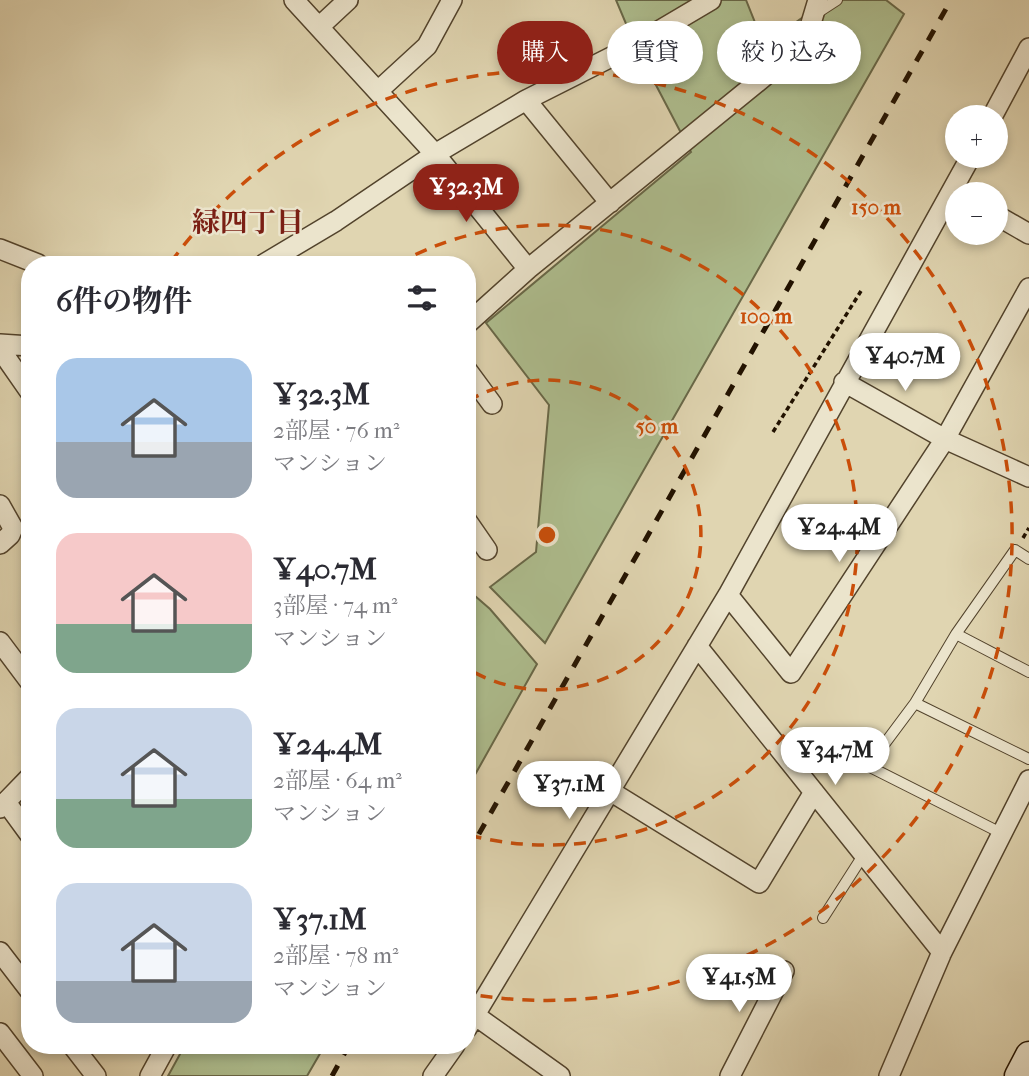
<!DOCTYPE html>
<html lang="ja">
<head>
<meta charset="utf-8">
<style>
  :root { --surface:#fff; --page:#f2f2f3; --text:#2b2b33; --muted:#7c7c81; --accent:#8f2418 }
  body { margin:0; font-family:"IM FELL French Canon","Noto Serif JP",serif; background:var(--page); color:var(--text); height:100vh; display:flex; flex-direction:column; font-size:26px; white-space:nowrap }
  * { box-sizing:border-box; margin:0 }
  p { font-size:23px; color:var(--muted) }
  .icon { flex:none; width:38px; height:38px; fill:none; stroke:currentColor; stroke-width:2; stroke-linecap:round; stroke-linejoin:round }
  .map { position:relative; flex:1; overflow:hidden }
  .sheet { position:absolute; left:21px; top:256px; width:455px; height:798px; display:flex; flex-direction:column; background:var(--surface); border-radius:28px; box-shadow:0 4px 10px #0003 }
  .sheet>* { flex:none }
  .banner { position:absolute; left:497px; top:21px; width:427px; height:63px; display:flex; gap:14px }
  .fabs { position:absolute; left:945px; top:105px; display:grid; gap:14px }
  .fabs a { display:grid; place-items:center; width:63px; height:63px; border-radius:50%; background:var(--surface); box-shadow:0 4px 10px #0003; font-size:35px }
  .price { position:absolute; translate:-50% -60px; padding:0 16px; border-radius:24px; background:#fff; color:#222; font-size:23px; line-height:46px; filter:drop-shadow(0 2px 4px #0008) }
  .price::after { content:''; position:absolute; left:50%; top:42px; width:21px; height:16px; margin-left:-10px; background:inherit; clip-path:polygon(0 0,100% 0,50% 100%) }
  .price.active { background:var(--accent); color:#fff }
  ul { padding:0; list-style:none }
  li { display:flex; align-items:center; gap:21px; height:175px; padding:0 35px }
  li span { display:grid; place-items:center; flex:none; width:196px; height:140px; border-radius:21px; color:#555 }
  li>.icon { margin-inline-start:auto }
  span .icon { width:84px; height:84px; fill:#fffc; stroke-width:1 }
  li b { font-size:30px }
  h2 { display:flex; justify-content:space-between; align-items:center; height:84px; padding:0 35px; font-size:30px }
  .chip { padding:0 24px; border-radius:32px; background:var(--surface); box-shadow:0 4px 10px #0003; font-size:24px; line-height:63px }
  .chip.active { background:var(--accent); color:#fff }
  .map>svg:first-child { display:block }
  .green { fill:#aebe8f; stroke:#686848; stroke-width:2 }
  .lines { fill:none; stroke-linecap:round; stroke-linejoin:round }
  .lane-casing { stroke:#52432c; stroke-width:12 }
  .street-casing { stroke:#52432c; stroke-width:22 }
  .secondary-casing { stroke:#221200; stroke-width:29 }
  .path { stroke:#221200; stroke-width:3.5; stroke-dasharray:5 3.5; stroke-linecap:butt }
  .lane { stroke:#ebe4cc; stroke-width:10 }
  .street { stroke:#ebe4cc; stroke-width:19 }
  .secondary { stroke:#ebe4cc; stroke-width:26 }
  .rail { stroke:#221200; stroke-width:5; stroke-dasharray:12 12; stroke-linecap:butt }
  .ring { fill:none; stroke:#ca4e0a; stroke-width:3.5; stroke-dasharray:12 9 }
  .labels { text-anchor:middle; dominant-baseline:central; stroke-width:5; stroke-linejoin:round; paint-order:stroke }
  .neighbourhood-label { font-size:28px; font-weight:bold; fill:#7a1f14; stroke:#ebe4cc }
  .centre { fill:#ca4e0a; stroke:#ebe4cc; stroke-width:3.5 }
  .ring-label { font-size:21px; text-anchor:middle; font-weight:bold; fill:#ca4e0a; stroke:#ebe4cc; stroke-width:5; stroke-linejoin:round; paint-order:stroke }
</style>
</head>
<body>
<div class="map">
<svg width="1029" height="1076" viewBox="0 0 1029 1076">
  <rect width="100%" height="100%" fill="#e0d5b1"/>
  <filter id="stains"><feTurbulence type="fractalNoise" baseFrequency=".00286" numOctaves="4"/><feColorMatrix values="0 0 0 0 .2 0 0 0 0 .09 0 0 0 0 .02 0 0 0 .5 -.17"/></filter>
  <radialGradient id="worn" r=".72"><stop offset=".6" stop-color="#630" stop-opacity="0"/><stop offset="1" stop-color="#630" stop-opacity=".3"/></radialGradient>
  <path class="green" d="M 616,0 L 746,0 L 764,45 L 827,0 L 886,0 L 904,14 L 545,643 L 490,587 L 536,552 L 549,405 L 486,323 L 691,152 L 635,45 Z
    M 467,589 L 490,609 L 537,664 L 467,789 Z
    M 185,1045 L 325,1045 L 307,1076 L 168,1076 Z"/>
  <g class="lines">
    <g class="lane-casing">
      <path id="lane" d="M 817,13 L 837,0
        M 956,634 L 1029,672
        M 915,703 L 1029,759
        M 1001,833 L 868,766 L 915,703 L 956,634 L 1015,550 L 1029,559
        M 823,918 L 864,854"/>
    </g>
    <g class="street-casing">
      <path id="street" d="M 294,0 L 435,154 L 528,269
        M 319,27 L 348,0
        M 378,91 L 427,46 L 452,0
        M 526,100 L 610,203
        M 992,117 L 1029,48
        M 996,215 L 1029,234
        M 0,249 L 38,264
        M 264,264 L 336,221 L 435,154 L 526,100 L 635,45 L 711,0
        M 467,324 L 528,269 L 765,76 L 809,30 L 818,0
        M 0,344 L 30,346
        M 0,349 L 30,392
        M 467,370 L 492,404
        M 844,382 L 945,439 L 1029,477
        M 0,505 L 13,528 L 10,535 L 0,544
        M 467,521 L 487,550
        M 728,595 L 791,673 L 945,439 L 1029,288
        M 0,642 L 30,682
        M 697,646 L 942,952
        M 610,791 L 759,883 L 814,792
        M 6,802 L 30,835
        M 0,808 L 30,777
        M 0,952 L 30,991
        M 476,1016 L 560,1076
        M 467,1028 L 728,595 L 971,156
        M 0,1033 L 33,1076
        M 72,1045 L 96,1076
        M 150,1076 L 167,1045
        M 433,1076 L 455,1045
        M 730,1076 L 784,971
        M 889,1076 L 942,952 L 1029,780"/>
    </g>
    <g class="secondary-casing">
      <path id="secondary" d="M 1018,1076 L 1029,1055"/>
    </g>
    <path class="path" d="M 773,432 L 861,291
      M 1023,538 L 1029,528"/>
    <use href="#lane" class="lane"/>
    <use href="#street" class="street"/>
    <use href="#secondary" class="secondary"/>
    <path class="rail" d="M 467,855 L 951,0
      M 332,1076 L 349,1045"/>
  </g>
  <g class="ring">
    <path d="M468 401A155 155 0 1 1 468 669"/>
    <path d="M397 264A310 310 0 1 1 469 835"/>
    <path d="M171 262A465 465 0 1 1 470 994"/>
  </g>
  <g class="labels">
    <g class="neighbourhood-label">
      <text x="248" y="222">緑四丁目</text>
    </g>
  </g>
  <circle cx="547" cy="535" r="10" class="centre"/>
  <g class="ring-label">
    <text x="876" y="214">150 m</text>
    <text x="766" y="323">100 m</text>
    <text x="657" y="433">50 m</text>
  </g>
  <rect width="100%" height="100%" filter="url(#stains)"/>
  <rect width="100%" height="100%" fill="url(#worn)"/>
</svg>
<div class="fabs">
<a>+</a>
<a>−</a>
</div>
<b class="price active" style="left:466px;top:224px">¥32.3M</b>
<b class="price" style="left:905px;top:393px">¥40.7M</b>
<b class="price" style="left:839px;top:564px">¥24.4M</b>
<b class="price" style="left:835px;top:787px">¥34.7M</b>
<b class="price" style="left:569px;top:821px">¥37.1M</b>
<b class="price" style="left:739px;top:1014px">¥41.5M</b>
<div class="banner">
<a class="chip active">購入</a>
<a class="chip">賃貸</a>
<a class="chip">絞り込み</a>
</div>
<section class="sheet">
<h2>6件の物件<svg class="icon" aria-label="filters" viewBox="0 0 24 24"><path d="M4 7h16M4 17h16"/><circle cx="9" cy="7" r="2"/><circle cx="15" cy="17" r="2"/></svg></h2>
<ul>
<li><span style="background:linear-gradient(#a9c7e8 60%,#9aa5b1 0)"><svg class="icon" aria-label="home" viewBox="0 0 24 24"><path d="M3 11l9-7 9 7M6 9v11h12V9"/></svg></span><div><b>¥32.3M</b><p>2部屋 · 76 m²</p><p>マンション</p></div></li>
<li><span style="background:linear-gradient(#f6c9c9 65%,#7fa58c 0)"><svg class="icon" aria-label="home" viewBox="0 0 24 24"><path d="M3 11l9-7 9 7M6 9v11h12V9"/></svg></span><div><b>¥40.7M</b><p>3部屋 · 74 m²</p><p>マンション</p></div></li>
<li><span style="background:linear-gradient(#c9d6e8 65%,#7fa58c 0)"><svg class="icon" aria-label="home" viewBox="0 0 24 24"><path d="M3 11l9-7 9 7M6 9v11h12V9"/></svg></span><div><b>¥24.4M</b><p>2部屋 · 64 m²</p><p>マンション</p></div></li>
<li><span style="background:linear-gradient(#c9d6e8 70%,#9aa5b1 0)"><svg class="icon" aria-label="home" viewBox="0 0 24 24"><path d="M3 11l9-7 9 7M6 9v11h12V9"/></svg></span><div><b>¥37.1M</b><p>2部屋 · 78 m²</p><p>マンション</p></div></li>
</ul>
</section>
</div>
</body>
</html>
